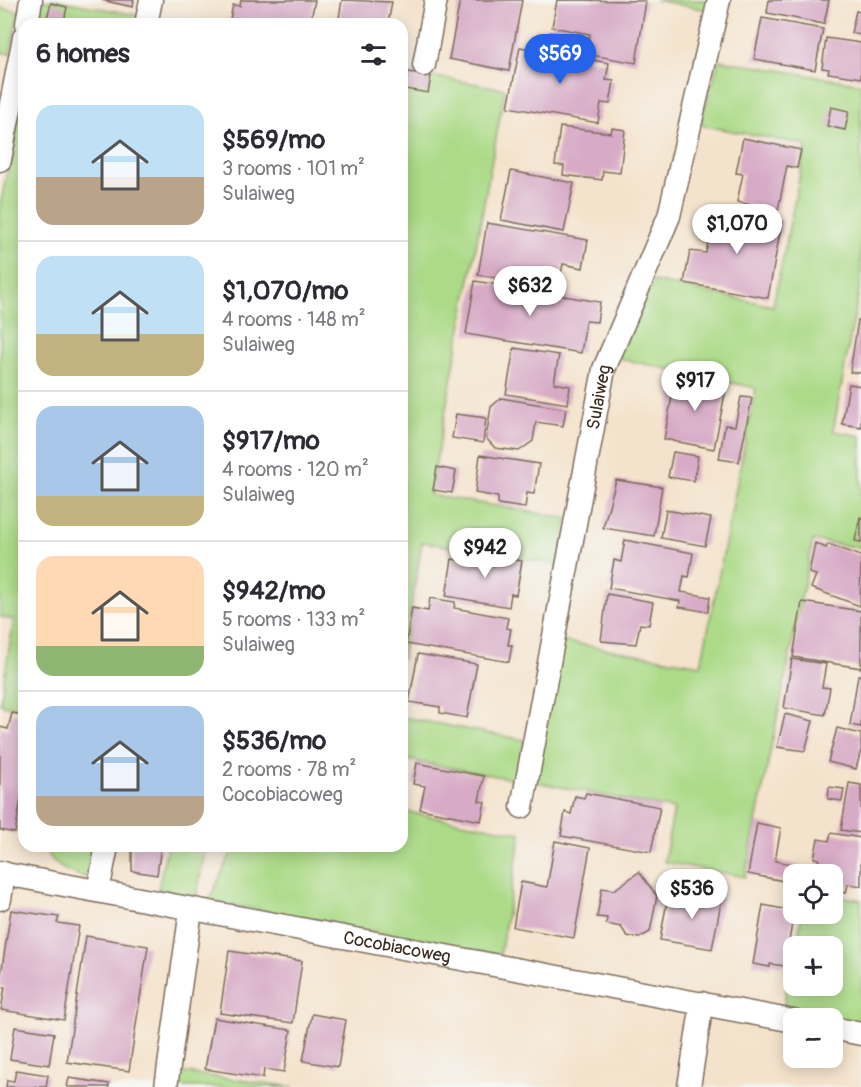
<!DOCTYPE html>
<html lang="en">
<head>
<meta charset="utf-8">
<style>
  :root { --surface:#fff; --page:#f7f7f7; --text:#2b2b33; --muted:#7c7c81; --line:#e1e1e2; --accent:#2563eb }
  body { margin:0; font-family:Pangolin,sans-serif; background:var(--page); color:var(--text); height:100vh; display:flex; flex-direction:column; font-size:22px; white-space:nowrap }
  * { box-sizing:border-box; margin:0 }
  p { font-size:20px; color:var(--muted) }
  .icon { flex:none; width:33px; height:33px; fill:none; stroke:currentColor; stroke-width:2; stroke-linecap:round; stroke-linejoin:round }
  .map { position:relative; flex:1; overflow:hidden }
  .side { position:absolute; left:18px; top:18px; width:390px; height:834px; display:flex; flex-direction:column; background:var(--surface); border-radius:18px; box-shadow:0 3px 15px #0003 }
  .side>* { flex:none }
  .tools { position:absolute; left:783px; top:864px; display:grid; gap:12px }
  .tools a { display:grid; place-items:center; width:60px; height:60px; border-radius:12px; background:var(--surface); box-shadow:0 3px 15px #0003; font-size:30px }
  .price { position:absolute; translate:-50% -51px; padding:0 14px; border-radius:21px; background:#fff; color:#222; font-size:20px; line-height:39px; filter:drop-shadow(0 2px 3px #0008) }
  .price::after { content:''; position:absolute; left:50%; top:36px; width:18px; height:14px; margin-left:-9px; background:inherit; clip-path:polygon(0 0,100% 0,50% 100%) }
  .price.selected { background:var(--accent); color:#fff }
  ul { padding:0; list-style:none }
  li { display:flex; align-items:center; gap:18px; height:150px; padding:0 18px }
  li+li { border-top:2px solid var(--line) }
  li span { display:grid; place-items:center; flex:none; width:168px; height:120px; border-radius:18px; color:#555 }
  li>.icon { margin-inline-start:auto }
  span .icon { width:72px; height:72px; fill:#fffc; stroke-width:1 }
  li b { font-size:26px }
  h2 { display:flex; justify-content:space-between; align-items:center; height:72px; padding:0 18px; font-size:26px }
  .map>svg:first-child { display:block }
  .green { fill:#acda87; stroke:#748252; stroke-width:1.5 }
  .building { fill:#d7aac6 }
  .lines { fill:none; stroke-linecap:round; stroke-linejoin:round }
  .minor-casing { stroke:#7c6b5b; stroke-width:25 }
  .minor { stroke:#fff; stroke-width:22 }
  .labels { text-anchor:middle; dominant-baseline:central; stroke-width:4.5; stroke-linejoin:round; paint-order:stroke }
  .street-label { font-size:18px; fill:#3b2a1e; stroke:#f6f6f2 }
</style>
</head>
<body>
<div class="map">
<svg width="861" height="1087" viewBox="0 0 861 1087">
  <rect width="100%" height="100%" fill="#f6f6f2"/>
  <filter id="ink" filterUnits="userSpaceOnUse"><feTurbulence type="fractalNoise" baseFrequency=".0167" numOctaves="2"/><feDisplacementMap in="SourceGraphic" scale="12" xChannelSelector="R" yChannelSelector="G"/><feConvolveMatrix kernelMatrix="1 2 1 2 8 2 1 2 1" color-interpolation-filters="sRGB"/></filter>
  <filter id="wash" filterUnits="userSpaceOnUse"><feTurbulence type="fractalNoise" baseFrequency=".008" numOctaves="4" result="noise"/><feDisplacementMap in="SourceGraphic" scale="24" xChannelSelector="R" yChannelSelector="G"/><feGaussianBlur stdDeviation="1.35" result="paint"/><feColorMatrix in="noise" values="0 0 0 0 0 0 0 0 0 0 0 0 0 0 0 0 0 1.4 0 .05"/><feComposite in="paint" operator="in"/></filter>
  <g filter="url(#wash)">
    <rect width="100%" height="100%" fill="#f4e3cc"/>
    <path class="green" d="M 42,0 L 56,0 L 147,17 L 145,24 L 37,24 Z
      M 655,0 L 710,0 L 707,10 Z
      M 0,8 L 19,11 L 10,54 L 0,52 Z
      M 719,60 L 861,84 L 861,279 L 833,431 L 861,436 L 861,548 L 813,540 L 745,877 L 664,862 L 674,809 L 535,782 L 561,641 L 701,665 L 756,388 L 617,358 L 654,281 L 773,306 L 806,145 L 700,125 Z
      M 402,71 L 505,89 L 430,495 L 567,518 L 559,565 L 422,542 L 402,660 Z
      M 24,89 L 24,710 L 0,704 L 14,620 L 0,617 L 0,206 Z
      M 402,717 L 525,740 L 518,780 L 402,759 Z
      M 402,811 L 521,833 L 500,955 L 209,901 L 234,846 L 402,846 Z
      M 42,846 L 115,846 L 100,880 C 70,874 60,873 42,846 Z
      M 167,846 L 206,846 L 196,898 L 158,890 Z
      M 833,895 L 861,900 L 861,1023 L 783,1008 L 793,956 L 794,986 L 832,986 L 832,946 L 796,946 L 802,914 L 832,914 Z
      M 177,1072 L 294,1087 L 175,1087 Z"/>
    <g id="blocks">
      <path class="building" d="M 101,0 L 134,0 L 133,7 Z
        M 241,0 L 315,0 L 310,24 L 229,24 L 233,5 L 240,6 Z
        M 342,0 L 392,2 L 388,24 L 338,24 Z
        M 460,0 L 522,0 L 509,71 L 449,59 Z
        M 557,0 L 646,1 L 636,63 L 586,54 L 590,34 L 552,27 Z
        M 769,0 L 829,0 L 824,24 L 767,13 Z
        M 51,3 L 67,7 L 64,22 L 47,18 Z
        M 856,11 L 861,12 L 861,35 L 851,33 Z
        M 762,18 L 823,29 L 815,70 L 754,59 Z
        M 550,32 L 568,35 L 565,50 L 547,47 Z
        M 826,38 L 861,43 L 861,78 L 828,73 L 829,69 L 822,68 Z
        M 520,47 L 609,63 L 606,80 L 614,81 L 610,104 L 601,103 L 598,123 L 508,107 Z
        M 408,72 L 431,76 L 428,93 L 405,89 Z
        M 831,107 L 849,111 L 845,130 L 827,126 Z
        M 560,127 L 611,133 L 612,128 L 625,130 L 620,173 L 603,171 L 602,180 L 563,175 L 564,166 L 555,165 Z
        M 743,138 L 801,150 L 797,168 L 787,166 L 778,210 L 737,202 L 743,174 L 736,173 Z
        M 511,171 L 574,183 L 564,232 L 501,220 Z
        M 719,209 L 782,221 L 768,298 L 684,283 L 690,251 L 706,253 L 711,229 L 715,230 Z
        M 487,223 L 588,240 L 583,268 L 563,264 L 558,289 L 478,275 Z
        M 475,281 L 600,302 L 597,322 L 586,321 L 581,353 L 466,334 Z
        M 858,320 L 861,321 L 861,373 L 850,372 Z
        M 514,348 L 559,355 L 554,383 L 570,386 L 568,404 L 506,394 Z
        M 676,375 L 727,384 L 714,449 L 664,439 Z
        M 849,384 L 861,386 L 861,427 L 842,424 Z
        M 741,397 L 752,398 L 739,462 L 719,459 L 725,425 L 735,426 Z
        M 501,398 L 566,409 L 563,426 L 536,422 L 533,441 L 519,451 L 495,448 L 486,438 L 491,407 Z
        M 456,414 L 486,418 L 483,443 L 452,438 Z
        M 673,452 L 698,456 L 694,481 L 668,477 Z
        M 480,455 L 539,464 L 534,494 L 527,493 L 525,508 L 498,504 L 498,497 L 475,493 Z
        M 437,467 L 456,471 L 452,493 L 433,490 Z
        M 616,480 L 662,487 L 654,536 L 603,528 Z
        M 666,510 L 711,518 L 705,546 L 661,538 Z
        M 860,517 L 861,517 L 861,542 L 855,541 Z
        M 625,540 L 693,553 L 689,577 L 684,576 L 681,592 L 710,597 L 708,612 L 679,607 L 680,601 L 609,588 L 614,560 L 621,562 Z
        M 815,543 L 826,548 L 828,544 L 861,556 L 860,606 L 811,588 L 816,575 L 809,573 Z
        M 472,553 L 522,561 L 516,595 L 511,594 L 509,607 L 446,596 L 452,559 L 470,562 Z
        M 607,594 L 653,602 L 649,625 L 640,624 L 636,644 L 601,641 Z
        M 430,598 L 455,602 L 454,608 L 508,618 L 506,628 L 511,629 L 508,645 L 512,645 L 509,662 L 406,644 L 412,608 L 428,611 Z
        M 802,602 L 861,611 L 861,668 L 793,657 Z
        M 418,654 L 477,664 L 467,718 L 440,713 L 440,707 L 409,702 Z
        M 792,659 L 826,664 L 822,687 L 830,688 L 825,715 L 784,708 Z
        M 858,675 L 861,675 L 861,727 L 850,725 Z
        M 12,713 L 24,715 L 24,782 L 15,833 L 0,830 L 0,727 L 8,729 Z
        M 785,714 L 813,721 L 805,751 L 777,747 Z
        M 837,728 L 861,734 L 861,750 L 856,769 L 828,762 Z
        M 417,763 L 484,776 L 479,801 L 485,802 L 481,821 L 420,809 L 425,786 L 413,784 Z
        M 849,783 L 861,785 L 861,833 L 841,830 Z
        M 829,787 L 844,789 L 842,801 L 828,799 Z
        M 586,793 L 660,807 L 651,852 L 561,836 L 565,812 L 571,814 L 575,796 L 584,798 Z
        M 757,823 L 781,828 L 775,861 L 817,869 L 819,859 L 814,858 L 818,839 L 829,841 L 831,833 L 861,838 L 861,886 L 848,884 L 846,893 L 832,890 L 832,874 L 794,874 L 794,883 L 748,874 Z
        M 555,841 L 590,848 L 574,938 L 513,927 L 521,882 L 547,887 Z
        M 132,846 L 161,846 L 157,875 L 132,871 Z
        M 639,872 L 657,896 L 650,932 L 639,938 L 627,936 L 621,927 L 606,924 L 607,918 L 597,917 L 602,888 L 614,890 Z
        M 680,890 L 722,898 L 712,949 L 660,940 L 667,901 L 677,902 Z
        M 763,905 L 794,911 L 785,966 L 770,964 L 770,967 L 753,964 Z
        M 11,910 L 59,917 L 57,923 L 79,926 L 64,1020 L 1,1010 L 5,987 L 0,986 L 0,981 Z
        M 86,936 L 148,946 L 129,1071 L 67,1062 Z
        M 229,951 L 302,961 L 293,1023 L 220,1013 Z
        M 312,1014 L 346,1020 L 338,1067 L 303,1061 Z
        M 214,1018 L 291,1030 L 284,1072 L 264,1069 L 263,1078 L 205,1069 Z
        M 15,1027 L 54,1033 L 49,1065 L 10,1059 Z
        M 16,1070 L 48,1075 L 46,1087 L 6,1087 L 7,1080 L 14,1081 Z
        M 69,1078 L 109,1084 L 109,1087 L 67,1087 Z"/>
    </g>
  </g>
  <g filter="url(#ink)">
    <use href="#blocks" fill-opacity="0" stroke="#7c6b5b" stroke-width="1.5"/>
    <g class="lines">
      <g class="minor-casing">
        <g id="minor">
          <path d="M 27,24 L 31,0"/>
          <path d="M 146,24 L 151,0"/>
          <path d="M 424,65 L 436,0"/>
          <path d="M 0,160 L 24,37"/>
          <path id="s1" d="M 522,807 L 604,369 L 669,216 L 719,0"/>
          <path id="s2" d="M 0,873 L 794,1021"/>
          <path d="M 98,891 L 107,846"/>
          <path d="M 0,899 L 4,873"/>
          <path d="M 832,1028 L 861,1034"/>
          <path d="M 166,1087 L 191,910"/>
          <path d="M 689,1087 L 702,1003"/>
        </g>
      </g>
      <use href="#minor" class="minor"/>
    </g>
  </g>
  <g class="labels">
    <g class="street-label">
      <text stroke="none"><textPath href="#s1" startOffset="417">Sulaiweg</textPath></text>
      <text stroke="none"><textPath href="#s2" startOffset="404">Cocobiacoweg</textPath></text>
    </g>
  </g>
</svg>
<div class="tools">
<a><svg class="icon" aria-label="locate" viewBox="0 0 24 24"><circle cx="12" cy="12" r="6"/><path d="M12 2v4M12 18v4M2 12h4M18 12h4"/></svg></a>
<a>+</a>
<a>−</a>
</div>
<b class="price selected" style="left:560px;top:85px">$569</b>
<b class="price" style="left:737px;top:255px">$1,070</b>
<b class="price" style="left:530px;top:317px">$632</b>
<b class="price" style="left:695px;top:412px">$917</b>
<b class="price" style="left:485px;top:579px">$942</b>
<b class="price" style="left:692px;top:920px">$536</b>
<section class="side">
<h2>6 homes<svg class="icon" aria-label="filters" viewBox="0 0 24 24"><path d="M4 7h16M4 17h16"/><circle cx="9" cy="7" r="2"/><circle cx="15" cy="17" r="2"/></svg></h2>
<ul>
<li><span style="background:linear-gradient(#bfe0f5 60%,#b9a48a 0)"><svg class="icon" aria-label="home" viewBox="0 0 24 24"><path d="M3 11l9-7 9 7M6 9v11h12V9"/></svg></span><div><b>$569/mo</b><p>3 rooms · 101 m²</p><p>Sulaiweg</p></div></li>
<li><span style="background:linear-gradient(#bfe0f5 65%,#c2b280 0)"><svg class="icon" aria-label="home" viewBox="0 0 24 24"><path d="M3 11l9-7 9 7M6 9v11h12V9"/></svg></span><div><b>$1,070/mo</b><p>4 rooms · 148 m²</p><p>Sulaiweg</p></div></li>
<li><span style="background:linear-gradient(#a9c7e8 75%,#c2b280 0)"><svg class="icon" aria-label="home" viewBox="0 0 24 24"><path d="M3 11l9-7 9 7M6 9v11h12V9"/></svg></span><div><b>$917/mo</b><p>4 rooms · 120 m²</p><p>Sulaiweg</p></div></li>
<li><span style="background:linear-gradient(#ffd9b3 75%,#8fb573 0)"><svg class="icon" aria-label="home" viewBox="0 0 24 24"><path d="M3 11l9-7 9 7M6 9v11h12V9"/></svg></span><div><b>$942/mo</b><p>5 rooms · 133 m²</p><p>Sulaiweg</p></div></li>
<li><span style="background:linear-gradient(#a9c7e8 75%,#b9a48a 0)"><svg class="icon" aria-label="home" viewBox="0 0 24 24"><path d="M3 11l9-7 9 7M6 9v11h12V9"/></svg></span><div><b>$536/mo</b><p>2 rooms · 78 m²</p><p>Cocobiacoweg</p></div></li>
</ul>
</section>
</div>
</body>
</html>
